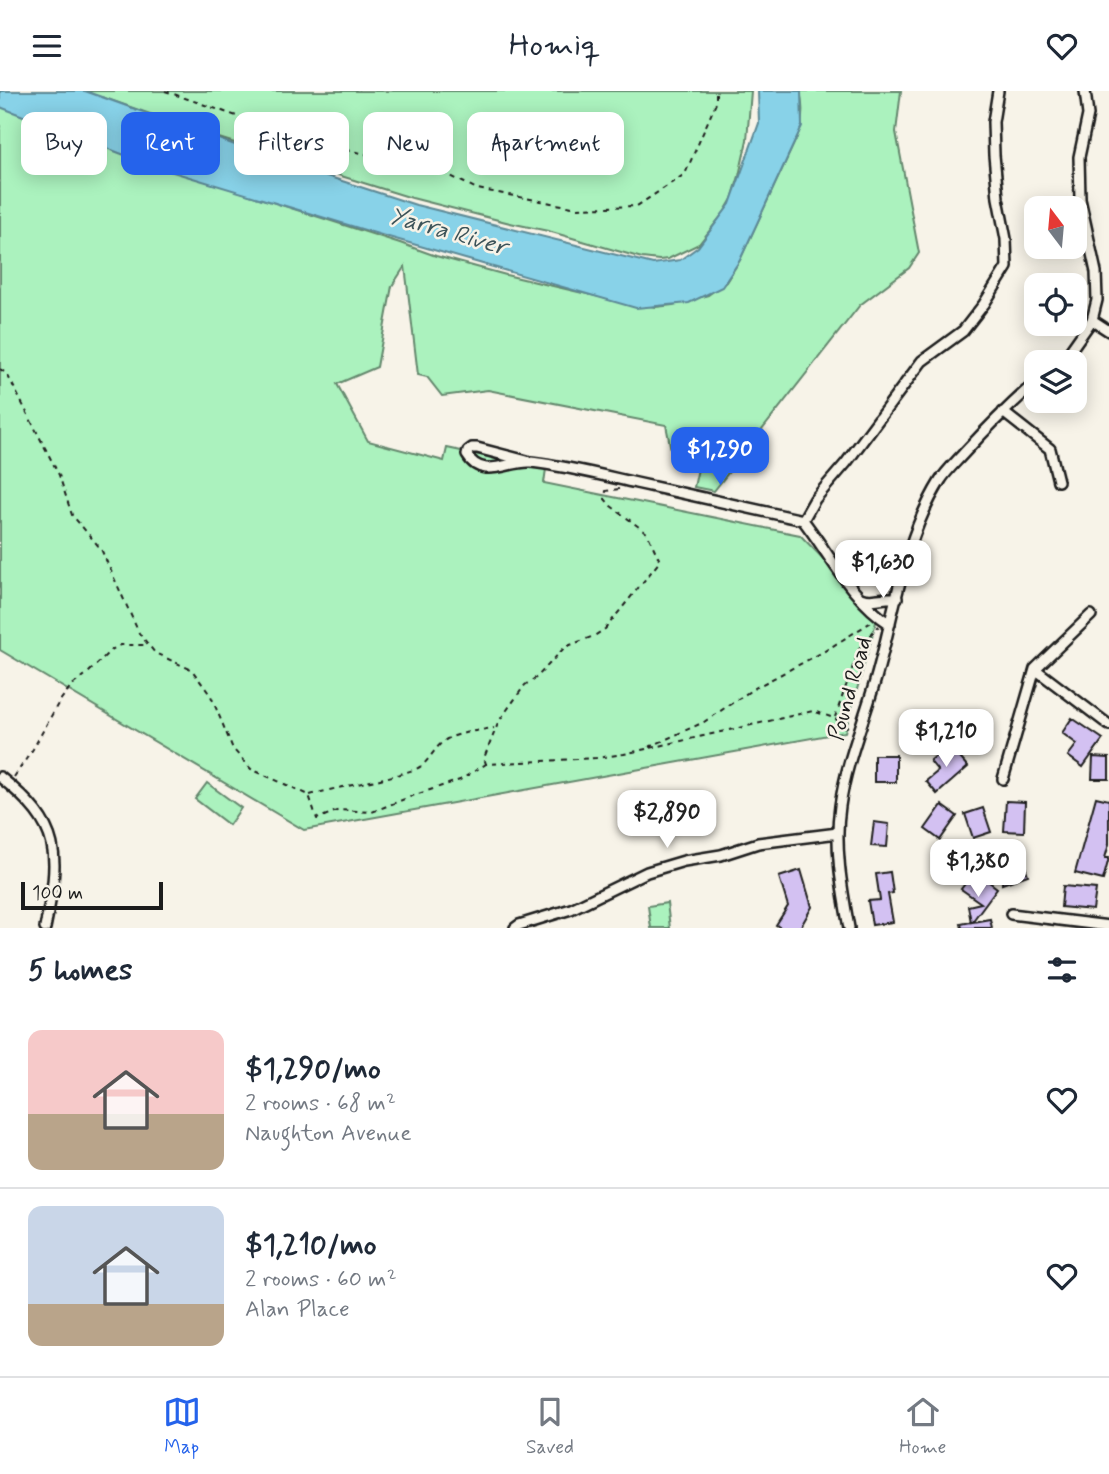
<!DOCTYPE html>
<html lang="en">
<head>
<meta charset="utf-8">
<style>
  :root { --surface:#fff; --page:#f6f6f7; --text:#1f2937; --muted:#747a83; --line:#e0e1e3; --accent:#2563eb }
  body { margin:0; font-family:Mynerve,sans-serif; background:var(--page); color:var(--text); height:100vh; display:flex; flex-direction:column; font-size:26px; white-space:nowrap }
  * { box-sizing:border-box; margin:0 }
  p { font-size:23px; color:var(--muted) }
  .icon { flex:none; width:38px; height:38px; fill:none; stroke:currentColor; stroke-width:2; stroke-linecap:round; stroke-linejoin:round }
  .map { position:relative; height:837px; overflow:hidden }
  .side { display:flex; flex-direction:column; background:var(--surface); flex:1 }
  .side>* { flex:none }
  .banner { position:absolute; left:21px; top:21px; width:700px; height:63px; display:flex; gap:14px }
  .needle { width:46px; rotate:344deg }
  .tools { position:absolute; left:1024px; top:105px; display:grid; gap:14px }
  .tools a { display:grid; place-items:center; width:63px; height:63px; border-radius:14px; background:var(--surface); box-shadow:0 4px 18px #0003; font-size:35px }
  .scale { position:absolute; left:21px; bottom:18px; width:142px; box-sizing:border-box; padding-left:7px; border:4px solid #1c1c1c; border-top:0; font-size:19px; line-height:24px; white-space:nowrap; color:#1c1c1c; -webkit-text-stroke:5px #f7f3e8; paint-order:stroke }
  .price { position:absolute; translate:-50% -60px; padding:0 16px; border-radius:14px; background:#fff; color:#222; font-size:23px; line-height:46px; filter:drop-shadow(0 2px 4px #0008) }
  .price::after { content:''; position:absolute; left:50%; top:42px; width:21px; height:16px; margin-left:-10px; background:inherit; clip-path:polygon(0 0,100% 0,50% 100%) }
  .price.selected { background:var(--accent); color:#fff }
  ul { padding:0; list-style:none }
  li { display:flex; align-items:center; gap:21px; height:175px; padding:0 28px }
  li+li { border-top:2px solid var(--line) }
  li span { display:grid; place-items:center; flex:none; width:196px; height:140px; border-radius:14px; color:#555 }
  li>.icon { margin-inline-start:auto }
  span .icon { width:84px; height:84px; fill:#fffc; stroke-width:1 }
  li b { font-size:30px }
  h2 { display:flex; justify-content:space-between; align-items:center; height:84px; padding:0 28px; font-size:30px }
  .pill { padding:0 24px; border-radius:14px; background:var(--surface); box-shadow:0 4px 18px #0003; font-size:24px; line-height:63px }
  .pill.selected { background:var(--accent); color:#fff }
  header { display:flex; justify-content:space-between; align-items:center; height:91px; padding:0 28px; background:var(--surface); font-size:32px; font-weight:600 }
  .tabs { display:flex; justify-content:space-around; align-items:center; height:98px; border-top:2px solid var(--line); background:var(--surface); font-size:19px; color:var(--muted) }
  .tabs a { display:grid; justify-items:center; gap:4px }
  .tabs .selected { color:var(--accent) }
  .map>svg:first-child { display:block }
  .green { fill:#abf2be; stroke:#64876d; stroke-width:2 }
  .water { fill:#88d2e8; stroke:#5d8996; stroke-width:2 }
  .building { fill:#d3c1f2; stroke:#1c1c1c; stroke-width:2 }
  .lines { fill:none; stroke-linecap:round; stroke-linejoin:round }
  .street-casing { stroke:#1c1c1c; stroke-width:14 }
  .path { stroke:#1c1c1c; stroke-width:2; stroke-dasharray:5 5; stroke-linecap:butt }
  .street { stroke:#f7f3e8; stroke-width:9 }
  .labels { text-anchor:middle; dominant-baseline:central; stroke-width:5; stroke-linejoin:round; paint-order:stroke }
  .street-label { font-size:23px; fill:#1c1c1c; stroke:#f7f3e8 }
  .water-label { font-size:24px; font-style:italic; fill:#3c5359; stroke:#f7f3e8 }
</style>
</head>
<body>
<header><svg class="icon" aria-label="menu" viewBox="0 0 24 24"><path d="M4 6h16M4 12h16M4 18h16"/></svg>Homiq<svg class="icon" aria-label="heart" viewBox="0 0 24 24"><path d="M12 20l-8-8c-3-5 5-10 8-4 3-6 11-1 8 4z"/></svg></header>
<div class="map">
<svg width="1109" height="837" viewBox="0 0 1109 837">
  <rect width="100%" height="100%" fill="#f7f3e8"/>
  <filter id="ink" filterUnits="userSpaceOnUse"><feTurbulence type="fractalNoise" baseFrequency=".0143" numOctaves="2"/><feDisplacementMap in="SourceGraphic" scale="14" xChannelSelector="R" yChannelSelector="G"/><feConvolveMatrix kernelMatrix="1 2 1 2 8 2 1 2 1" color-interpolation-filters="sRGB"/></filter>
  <g filter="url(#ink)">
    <path class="green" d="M 72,0 L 751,0 L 747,49 L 739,85 L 732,108 L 725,120 L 699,153 L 668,168 L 659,169 L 642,167 L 548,140 L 510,132 L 412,107 L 209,44 L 105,7 Z
      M 800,0 L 901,0 L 896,41 L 919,162 L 909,177 L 860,214 L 714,400 L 694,396 L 701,364 L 671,359 L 666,334 L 488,299 L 442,305 L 427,286 L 418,284 L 405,175 L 392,195 L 377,276 L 337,293 L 368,350 L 444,370 L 447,357 L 546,378 L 544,392 L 800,444 L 878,524 L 845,641 L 304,739 L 0,559 L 0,15 L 169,78 L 400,152 L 436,165 L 506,184 L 621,211 L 656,216 L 673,214 L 708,204 L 726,191 L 740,169 L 797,46 C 803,31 804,16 800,0 Z
      M 207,692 L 241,717 L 229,734 L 195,708 Z
      M 667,812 L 670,837 L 651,837 L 648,815 Z"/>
    <path class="water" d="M 0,0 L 85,0 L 268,66 L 416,114 L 653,173 L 680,169 L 698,156 L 730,113 L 759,32 L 758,0 L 801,0 L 802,35 L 740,169 L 722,196 L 689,212 L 636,217 L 378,143 L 153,75 L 0,16 Z"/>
    <path class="building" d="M 1072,627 L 1103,648 L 1083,676 L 1068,665 L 1077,653 L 1062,642 Z
      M 949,654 L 968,676 L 937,703 L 926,690 L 938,680 L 930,670 Z
      M 874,664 L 896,664 L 896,691 L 874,691 Z
      M 1093,666 L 1109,667 L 1109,688 L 1092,688 Z
      M 1096,706 L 1109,709 L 1109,753 L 1105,767 L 1109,767 L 1103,789 L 1075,782 Z
      M 1006,710 L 1025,711 L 1024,741 L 1004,740 Z
      M 942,714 L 957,725 L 940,749 L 925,738 Z
      M 983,717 L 991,741 L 973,747 L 965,723 Z
      M 874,731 L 889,733 L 887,756 L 871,755 Z
      M 1021,764 L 1028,784 L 1002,793 L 1003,770 Z
      M 801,779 L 812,816 L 800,837 L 781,837 L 776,834 L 788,815 L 779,786 Z
      M 975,780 L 997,797 L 972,831 L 990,828 L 992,837 L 962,837 L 961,833 L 971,831 L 968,815 L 981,812 L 961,798 Z
      M 890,781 L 893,802 L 888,803 L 893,831 L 872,834 L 868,810 L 880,809 L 876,783 Z
      M 1063,795 L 1096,798 L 1093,819 L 1061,816 Z"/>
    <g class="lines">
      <g class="street-casing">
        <path id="street" d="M 1092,229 L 1109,240
          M 1058,271 L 1068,263 L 1092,229 L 1097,209 L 1096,181 L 1080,108 L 1079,66 L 1088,24 L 1085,0
          M 1003,321 L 1050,358 L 1058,390
          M 527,370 L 477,357 L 472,357 L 468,360 L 467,364 C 482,390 510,369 531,371 C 566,375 601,384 636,392 C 692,404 748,417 803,429 C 830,464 852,509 890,533
          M 803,429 L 815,408 L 846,372 L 922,270 L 963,240 L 984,213 L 1007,176 L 1006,148 L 998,107 L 994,64 L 993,31 L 998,0
          M 861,507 C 872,512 884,505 897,507
          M 1035,578 L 1109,634
          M 0,686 C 63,736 60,763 45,837
          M 1003,688 L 1035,578 L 1091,524
          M 1011,823 L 1109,835
          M 515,837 L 519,834 L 571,818 L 647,781 L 684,770 L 721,764 L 758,752 L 838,742
          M 849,837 C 842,798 834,755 840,715 C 846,671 864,630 876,587 C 895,520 903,450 940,390 C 946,380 956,371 964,362 C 987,337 1011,313 1036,291"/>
      </g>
      <path class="path" d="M 165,0 L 311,51 L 438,79 L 477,98 L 578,117 L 637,115 L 685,83 L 716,12 L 716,0
        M 0,278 L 7,283 L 59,384 L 72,424 L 101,458 L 139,542 L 155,562 L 192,579 L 211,605 L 233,658 L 251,678 L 309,704 L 317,728 L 339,719 L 372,721 L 412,705 L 460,689 L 486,673
        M 619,398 L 606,400 L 605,408 L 611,415 L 647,442 L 660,470 L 605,538 L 594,545 L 565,556 L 537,586 L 525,594 L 499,630 L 484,667 L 486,673 L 596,667 L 624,663 L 813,620 L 834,627 L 849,637
        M 835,626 L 861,553 L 879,535
        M 649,656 L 704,631 L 753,598 L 823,561 L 873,530
        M 14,686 L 33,658 L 59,611 L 71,595 L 88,582 L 111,559 L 121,554 L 148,554
        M 310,704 C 345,694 381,690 416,678 C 429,673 434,655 447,648 C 459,642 480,639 494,637"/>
      <use href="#street" class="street"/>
    </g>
  </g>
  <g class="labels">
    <g class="street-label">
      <text transform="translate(851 598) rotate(-74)">Pound Road</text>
    </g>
    <g class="water-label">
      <text transform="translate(448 141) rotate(16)">Yarra River</text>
    </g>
  </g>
</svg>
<div class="tools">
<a><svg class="needle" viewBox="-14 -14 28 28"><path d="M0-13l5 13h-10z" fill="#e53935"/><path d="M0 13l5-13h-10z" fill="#747a83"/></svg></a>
<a><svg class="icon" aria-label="locate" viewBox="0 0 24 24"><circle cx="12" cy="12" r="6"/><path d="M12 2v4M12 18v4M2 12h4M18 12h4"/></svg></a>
<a><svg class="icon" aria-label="layers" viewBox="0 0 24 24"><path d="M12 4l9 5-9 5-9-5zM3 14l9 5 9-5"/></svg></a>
</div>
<div class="scale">100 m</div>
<b class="price selected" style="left:720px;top:396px">$1,290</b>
<b class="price" style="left:883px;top:509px">$1,630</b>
<b class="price" style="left:946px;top:678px">$1,210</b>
<b class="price" style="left:667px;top:759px">$2,890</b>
<b class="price" style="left:978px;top:808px">$1,380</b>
<div class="banner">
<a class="pill">Buy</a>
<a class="pill selected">Rent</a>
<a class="pill">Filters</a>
<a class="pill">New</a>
<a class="pill">Apartment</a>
</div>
</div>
<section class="side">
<h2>5 homes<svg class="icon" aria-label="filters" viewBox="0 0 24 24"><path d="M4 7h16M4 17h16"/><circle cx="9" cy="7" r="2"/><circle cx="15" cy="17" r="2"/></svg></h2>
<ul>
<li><span style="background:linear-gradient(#f6c9c9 60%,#b9a48a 0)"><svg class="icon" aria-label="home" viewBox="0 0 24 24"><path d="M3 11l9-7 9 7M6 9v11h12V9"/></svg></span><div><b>$1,290/mo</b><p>2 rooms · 68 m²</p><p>Naughton Avenue</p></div><svg class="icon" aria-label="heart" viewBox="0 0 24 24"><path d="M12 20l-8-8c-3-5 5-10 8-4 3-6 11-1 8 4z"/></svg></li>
<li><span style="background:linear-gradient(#c9d6e8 70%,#b9a48a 0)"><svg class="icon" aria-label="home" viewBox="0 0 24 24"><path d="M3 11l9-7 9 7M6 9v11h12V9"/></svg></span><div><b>$1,210/mo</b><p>2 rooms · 60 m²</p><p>Alan Place</p></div><svg class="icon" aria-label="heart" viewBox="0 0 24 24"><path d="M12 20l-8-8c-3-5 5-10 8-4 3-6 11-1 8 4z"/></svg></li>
</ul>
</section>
<nav class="tabs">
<a class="selected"><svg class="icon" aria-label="map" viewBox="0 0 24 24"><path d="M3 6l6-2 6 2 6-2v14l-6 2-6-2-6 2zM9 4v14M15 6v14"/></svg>Map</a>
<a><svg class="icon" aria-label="saved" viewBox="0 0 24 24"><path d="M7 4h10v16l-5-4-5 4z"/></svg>Saved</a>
<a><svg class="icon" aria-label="home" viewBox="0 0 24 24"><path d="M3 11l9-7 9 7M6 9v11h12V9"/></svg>Home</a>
</nav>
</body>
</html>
